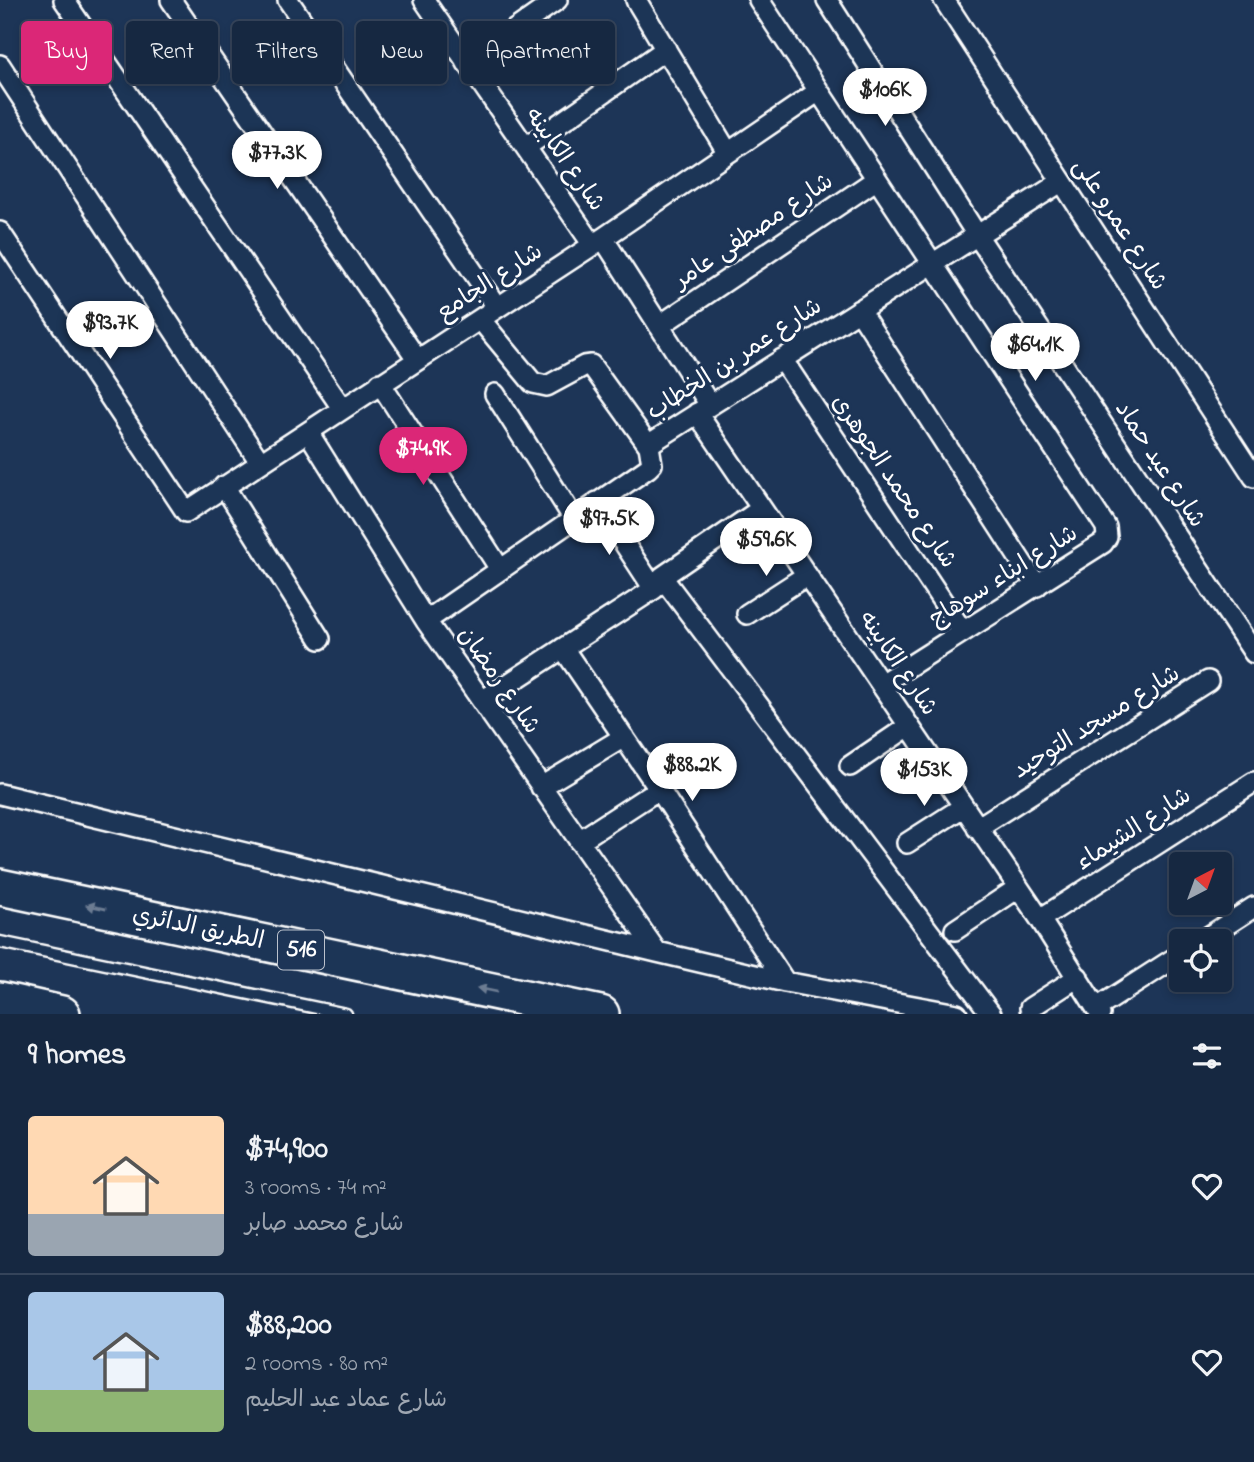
<!DOCTYPE html>
<html lang="en">
<head>
<meta charset="utf-8">
<style>
  :root { --surface:#162841; --page:#23344c; --text:#f1f3f6; --muted:#9ea6b1; --line:#35445a; --accent:#db2777 }
  body { margin:0; font-family:"Indie Flower","Playpen Sans Arabic",sans-serif; background:var(--page); color:var(--text); height:100vh; display:flex; flex-direction:column; font-size:26px; white-space:nowrap }
  * { box-sizing:border-box; margin:0 }
  p { font-size:23px; color:var(--muted) }
  .icon { flex:none; width:38px; height:38px; fill:none; stroke:currentColor; stroke-width:2; stroke-linecap:round; stroke-linejoin:round }
  .map { position:relative; height:1014px; overflow:hidden }
  .drawer { display:flex; flex-direction:column; background:var(--surface); flex:1 }
  .drawer>* { flex:none }
  .top-card { position:absolute; left:21px; top:21px; width:700px; height:63px; display:flex; gap:14px }
  .needle { width:46px; rotate:41deg }
  .buttons { position:absolute; left:1169px; top:852px; display:grid; gap:14px }
  .buttons a { display:grid; place-items:center; width:63px; height:63px; border-radius:7px; background:var(--surface); box-shadow:0 4px 10px #0003,0 0 0 2px var(--line); font-size:35px }
  .price { position:absolute; translate:-50% -60px; padding:0 16px; border-radius:24px; background:#fff; color:#222; font-size:23px; line-height:46px; filter:drop-shadow(0 2px 4px #0008) }
  .price::after { content:''; position:absolute; left:50%; top:42px; width:21px; height:16px; margin-left:-10px; background:inherit; clip-path:polygon(0 0,100% 0,50% 100%) }
  .price.selected { background:var(--accent); color:#fff }
  ul { padding:0; list-style:none }
  li { display:flex; align-items:center; gap:21px; height:175px; padding:0 28px }
  li+li { border-top:2px solid var(--line) }
  li span { display:grid; place-items:center; flex:none; width:196px; height:140px; border-radius:7px; color:#555 }
  li>.icon { margin-inline-start:auto }
  span .icon { width:84px; height:84px; fill:#fffc; stroke-width:1 }
  li b { font-size:30px }
  h2 { display:flex; justify-content:space-between; align-items:center; height:84px; padding:0 28px; font-size:30px }
  .chip { padding:0 24px; border-radius:7px; background:var(--surface); box-shadow:0 4px 10px #0003,0 0 0 2px var(--line); font-size:24px; line-height:63px }
  .chip.selected { background:var(--accent); color:#fff }
  .map>svg:first-child { display:block }
  .lines { fill:none; stroke-linecap:round; stroke-linejoin:round }
  .service-casing { stroke:#fff; stroke-width:15 }
  .minor-casing { stroke:#fff; stroke-width:24 }
  .motorway-casing { stroke:#fff; stroke-width:40 }
  .service { stroke:#1d3557; stroke-width:10 }
  .minor { stroke:#1d3557; stroke-width:19 }
  .motorway { stroke:#1d3557; stroke-width:35 }
  .oneway { fill:#6c7c92 }
  .labels { text-anchor:middle; dominant-baseline:central; stroke-width:6; stroke-linejoin:round; paint-order:stroke }
  .shield { fill:#1d3557; stroke:#bbc2cd; stroke-width:2 }
  .shield-label { font-size:23px; font-weight:bold; fill:#fff }
  .street-label { font-size:24px; fill:#fff; stroke:#1d3557 }
</style>
</head>
<body>
<div class="map">
<svg width="1254" height="1014" viewBox="0 0 1254 1014">
  <rect width="100%" height="100%" fill="#1d3557"/>
  <filter id="ink" filterUnits="userSpaceOnUse"><feTurbulence type="fractalNoise" baseFrequency=".0143" numOctaves="2"/><feDisplacementMap in="SourceGraphic" scale="14" xChannelSelector="R" yChannelSelector="G"/><feConvolveMatrix kernelMatrix="1 2 1 2 8 2 1 2 1" color-interpolation-filters="sRGB"/></filter>
  <g filter="url(#ink)">
    <g class="lines">
      <g class="service-casing">
        <path id="service" d="M 0,942 L 346,1014"/>
      </g>
      <g class="minor-casing">
        <path id="minor" d="M 64,0 L 342,408
          M 171,0 L 417,359
          M 288,0 L 497,307
          M 424,0 L 593,245
          M 636,0 L 728,153
          M 759,0 L 1106,527 L 1107,537 L 1103,543 L 881,684
          M 827,0 L 977,235 L 1254,653
          M 944,0 L 1254,477
          M 467,63 L 557,0
          M 0,65 L 260,462
          M 526,147 L 666,49
          M 0,232 L 186,512 L 593,245 L 819,91
          M 603,238 L 710,405
          M 859,310 L 1037,586
          M 480,319 L 533,383 L 547,386 L 584,366 L 591,365 L 649,446
          M 659,326 L 877,179
          M 782,359 L 963,632
          M 380,383 L 500,569
          M 495,394 L 574,519
          M 697,413 L 1040,919 L 1100,1014
          M 308,432 L 426,621 L 657,952
          M 224,486 L 320,639
          M 597,502 L 654,589
          M 662,577 L 991,1014
          M 747,614 L 807,575
          M 426,621 L 648,468 L 652,464 L 649,446 L 654,441 L 1061,182
          M 563,648 L 659,789 L 785,982
          M 482,701 L 654,589 L 662,577 L 761,509
          M 850,766 L 909,726
          M 541,787 L 624,737
          M 0,794 L 657,952 L 785,982 L 957,1014
          M 977,828 L 1208,681
          M 579,841 L 659,789
          M 907,843 L 963,807
          M 1040,919 L 1254,782
          M 955,930 L 1018,888
          M 1200,942 L 1254,907
          M 1030,1008 L 1078,977
          M 1097,1008 L 1181,954"/>
      </g>
      <g class="motorway-casing">
        <path id="motorway" d="M 0,887 L 601,1014
          M 0,1000 L 62,1014"/>
      </g>
      <use href="#service" class="service"/>
      <use href="#minor" class="minor"/>
      <use href="#motorway" class="motorway"/>
    </g>
    <defs><path id="oneway-solid" d="M-6-.8H1V-3.2L6.5 0L1 3.2V.8H-6Z" transform="scale(1.75)"/></defs>
    <g class="oneway">
      <use href="#oneway-solid" transform="translate(96 907) rotate(-168)"/>
      <use href="#oneway-solid" transform="translate(487 990) rotate(-168)"/>
    </g>
  </g>
  <g class="labels">
    <rect class="shield" x="278" y="930.5" width="46" height="39" rx="5"/>
    <g class="shield-label">
      <text x="301" y="950">516</text>
    </g>
    <g class="street-label">
      <text transform="translate(564 160) rotate(55)">شارع الكابينه</text>
      <text transform="translate(1119 225) rotate(57)">شارع عمرو على</text>
      <text transform="translate(754 232) rotate(-34)">شارع مصطفى عامر</text>
      <text transform="translate(490 283) rotate(-33)">شارع الجامع</text>
      <text transform="translate(735 360) rotate(-33)">شارع عمر بن الخطاب</text>
      <text transform="translate(1159 465) rotate(57)">شارع عيد حماد</text>
      <text transform="translate(893 482) rotate(56)">شارع محمد الجوهرى</text>
      <text transform="translate(1004 577) rotate(-32)">شارع ابناء سوهاج</text>
      <text transform="translate(897 664) rotate(56)">شارع الكابينه</text>
      <text transform="translate(498 681) rotate(55)">شارع رمضان</text>
      <text transform="translate(1097 723) rotate(-32)">شارع مسجد التوحيد</text>
      <text transform="translate(1134 830) rotate(-33)">شارع الشيماء</text>
      <text transform="translate(198 929) rotate(12)">الطريق الدائري</text>
    </g>
  </g>
</svg>
<div class="buttons">
<a><svg class="needle" viewBox="-14 -14 28 28"><path d="M0-13l5 13h-10z" fill="#e53935"/><path d="M0 13l5-13h-10z" fill="#9ea6b1"/></svg></a>
<a><svg class="icon" aria-label="locate" viewBox="0 0 24 24"><circle cx="12" cy="12" r="6"/><path d="M12 2v4M12 18v4M2 12h4M18 12h4"/></svg></a>
</div>
<b class="price" style="left:885px;top:128px">$106K</b>
<b class="price" style="left:277px;top:191px">$77.3K</b>
<b class="price" style="left:110px;top:361px">$93.7K</b>
<b class="price" style="left:1035px;top:383px">$64.1K</b>
<b class="price selected" style="left:423px;top:487px">$74.9K</b>
<b class="price" style="left:609px;top:557px">$97.5K</b>
<b class="price" style="left:766px;top:578px">$59.6K</b>
<b class="price" style="left:692px;top:803px">$88.2K</b>
<b class="price" style="left:924px;top:808px">$153K</b>
<div class="top-card">
<a class="chip selected">Buy</a>
<a class="chip">Rent</a>
<a class="chip">Filters</a>
<a class="chip">New</a>
<a class="chip">Apartment</a>
</div>
</div>
<section class="drawer">
<h2>9 homes<svg class="icon" aria-label="filters" viewBox="0 0 24 24"><path d="M4 7h16M4 17h16"/><circle cx="9" cy="7" r="2"/><circle cx="15" cy="17" r="2"/></svg></h2>
<ul>
<li><span style="background:linear-gradient(#ffd9b3 70%,#9aa5b1 0)"><svg class="icon" aria-label="home" viewBox="0 0 24 24"><path d="M3 11l9-7 9 7M6 9v11h12V9"/></svg></span><div><b>$74,900</b><p>3 rooms · 74 m²</p><p>شارع محمد صابر</p></div><svg class="icon" aria-label="heart" viewBox="0 0 24 24"><path d="M12 20l-8-8c-3-5 5-10 8-4 3-6 11-1 8 4z"/></svg></li>
<li><span style="background:linear-gradient(#a9c7e8 70%,#8fb573 0)"><svg class="icon" aria-label="home" viewBox="0 0 24 24"><path d="M3 11l9-7 9 7M6 9v11h12V9"/></svg></span><div><b>$88,200</b><p>2 rooms · 80 m²</p><p>شارع عماد عبد الحليم</p></div><svg class="icon" aria-label="heart" viewBox="0 0 24 24"><path d="M12 20l-8-8c-3-5 5-10 8-4 3-6 11-1 8 4z"/></svg></li>
</ul>
</section>
</body>
</html>
